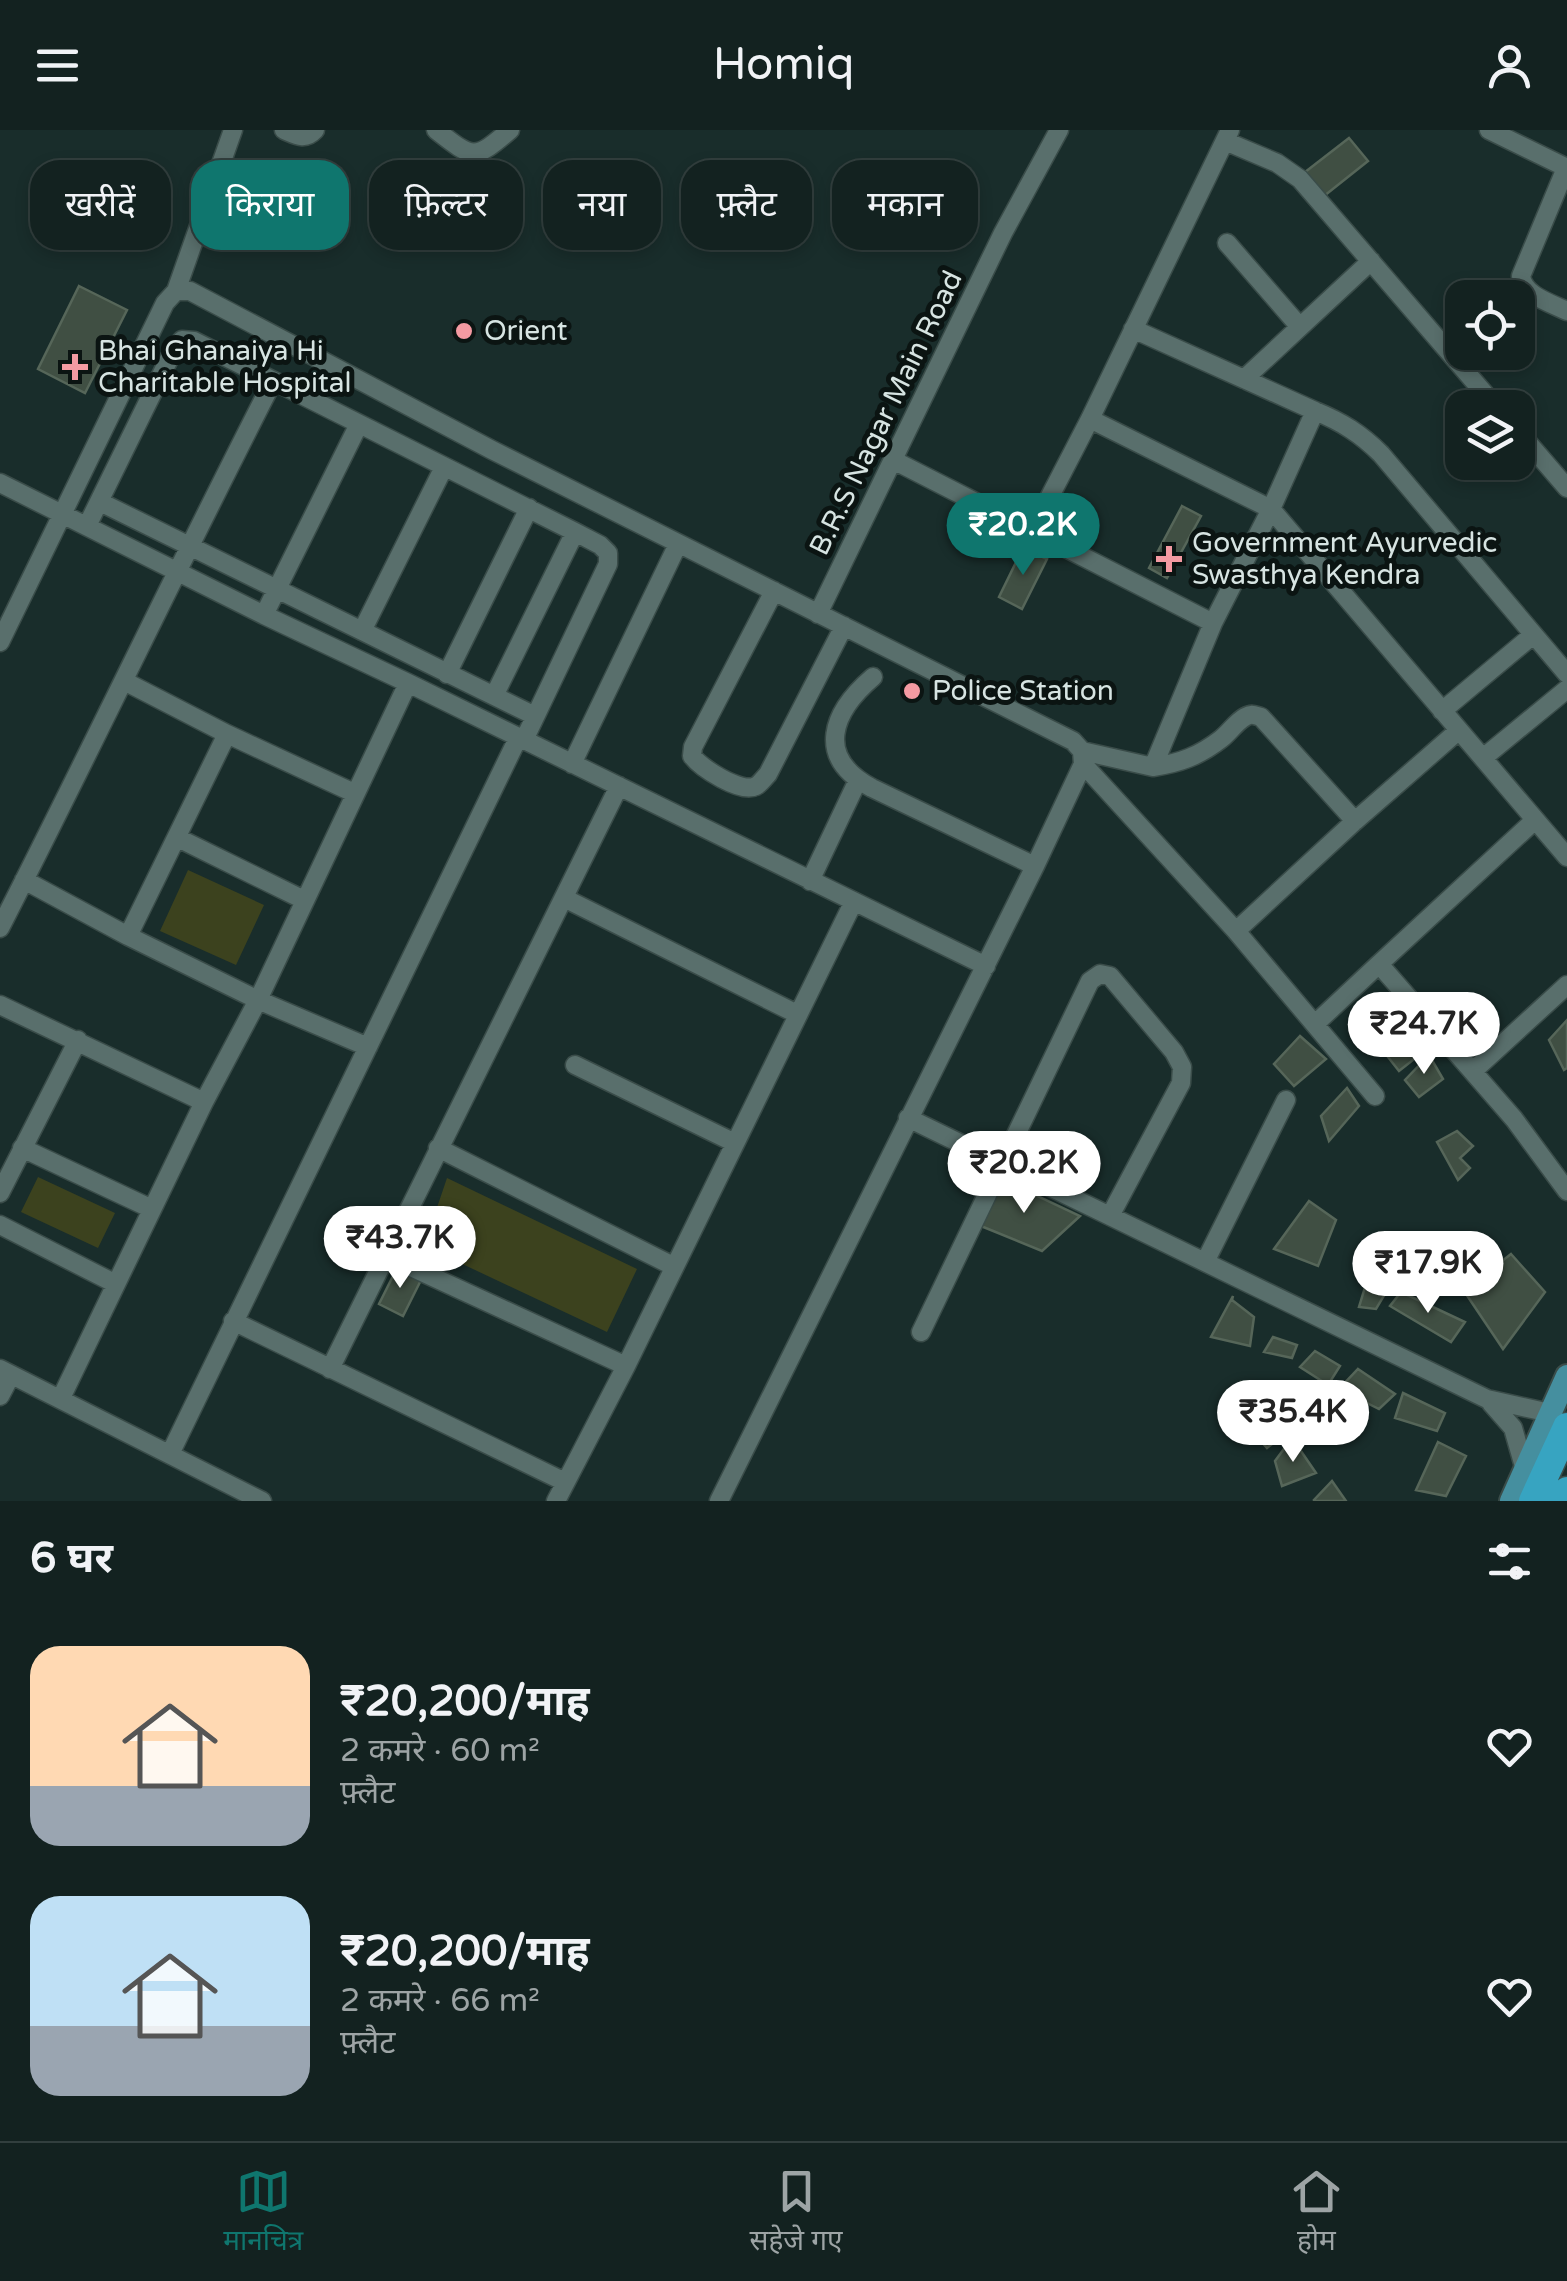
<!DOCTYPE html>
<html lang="hi">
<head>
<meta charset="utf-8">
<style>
  :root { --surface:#132220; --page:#202f2d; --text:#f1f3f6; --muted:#9da4a5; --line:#323f3e; --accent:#0f766e }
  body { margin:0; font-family:"Varela Round","Noto Sans Devanagari",sans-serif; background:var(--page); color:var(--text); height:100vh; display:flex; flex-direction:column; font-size:38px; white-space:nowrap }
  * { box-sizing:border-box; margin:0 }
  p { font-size:32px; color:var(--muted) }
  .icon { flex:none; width:55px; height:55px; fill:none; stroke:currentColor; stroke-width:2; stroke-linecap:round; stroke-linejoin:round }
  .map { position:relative; height:1371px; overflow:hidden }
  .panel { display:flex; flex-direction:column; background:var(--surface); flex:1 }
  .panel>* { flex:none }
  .top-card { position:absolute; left:30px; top:30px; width:1000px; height:90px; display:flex; gap:20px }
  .fabs { position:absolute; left:1445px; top:150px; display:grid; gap:20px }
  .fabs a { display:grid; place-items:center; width:90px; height:90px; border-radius:20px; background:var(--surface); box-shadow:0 5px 15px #0003,0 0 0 2px var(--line); font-size:50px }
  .price { position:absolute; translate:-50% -85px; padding:0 22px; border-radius:35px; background:#fff; color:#222; font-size:32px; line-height:65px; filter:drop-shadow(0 2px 5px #0008) }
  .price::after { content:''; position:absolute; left:50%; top:60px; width:30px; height:22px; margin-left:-15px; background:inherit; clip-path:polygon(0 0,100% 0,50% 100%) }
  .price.current { background:var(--accent); color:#fff }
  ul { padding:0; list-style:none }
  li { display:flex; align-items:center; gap:30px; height:250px; padding:0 30px }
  li span { display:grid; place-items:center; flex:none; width:280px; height:200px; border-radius:30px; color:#555 }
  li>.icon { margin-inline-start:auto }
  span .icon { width:120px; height:120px; fill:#fffc; stroke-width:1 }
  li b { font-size:42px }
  h2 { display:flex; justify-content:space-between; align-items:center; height:120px; padding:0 30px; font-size:42px }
  .chip { padding:0 35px; border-radius:30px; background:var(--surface); box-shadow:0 5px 15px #0003,0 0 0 2px var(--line); font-size:35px; line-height:90px }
  .chip.current { background:var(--accent); color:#fff }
  header { display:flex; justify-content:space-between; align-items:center; height:130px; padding:0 30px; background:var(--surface); font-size:45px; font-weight:600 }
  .tab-bar { display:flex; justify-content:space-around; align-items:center; height:140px; border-top:2px solid var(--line); background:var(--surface); font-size:28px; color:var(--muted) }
  .tab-bar a { display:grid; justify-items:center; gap:5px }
  .tab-bar .current { color:var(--accent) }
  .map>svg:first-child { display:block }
  .green { fill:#3c421e }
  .building { fill:#404f43; stroke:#566659; stroke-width:2.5 }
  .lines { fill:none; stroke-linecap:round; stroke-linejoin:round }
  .minor-casing { stroke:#3a4c49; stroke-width:21 }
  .major-casing { stroke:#3a4c49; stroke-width:26 }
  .highway-casing { stroke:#3a4c49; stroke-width:31 }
  .minor { stroke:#596f6c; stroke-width:18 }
  .major { stroke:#458f9f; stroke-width:22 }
  .highway { stroke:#37a4c1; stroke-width:28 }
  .poi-dot { fill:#f49aa2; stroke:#0b1412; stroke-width:4 }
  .labels { text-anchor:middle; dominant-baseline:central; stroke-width:10; stroke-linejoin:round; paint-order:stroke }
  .poi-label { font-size:28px; fill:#d7e4e2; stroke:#0b1412; text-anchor:start }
  .street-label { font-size:28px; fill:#d7e4e2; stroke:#0b1412 }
</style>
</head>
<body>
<header><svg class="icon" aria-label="menu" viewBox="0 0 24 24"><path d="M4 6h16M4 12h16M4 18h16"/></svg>Homiq<svg class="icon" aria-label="person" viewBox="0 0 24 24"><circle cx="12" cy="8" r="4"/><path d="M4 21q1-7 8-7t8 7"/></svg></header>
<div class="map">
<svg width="1567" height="1371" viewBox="0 0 1567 1371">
  <rect width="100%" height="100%" fill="#192d2b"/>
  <path class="green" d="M 188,740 L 264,775 L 236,835 L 160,801 Z
    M 38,1047 L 115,1083 L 98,1118 L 21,1082 Z
    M 447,1048 L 637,1139 L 607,1202 L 424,1116 Z"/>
  <path class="building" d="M 1349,8 L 1368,31 L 1319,70 L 1300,46 Z
    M 79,156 L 127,180 L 85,263 L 38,239 Z
    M 1182,376 L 1201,386 L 1167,448 L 1149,438 Z
    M 1023,418 L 1047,429 L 1022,479 L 999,467 Z
    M 1461,865 L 1487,898 L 1464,914 L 1437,882 Z
    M 1567,890 L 1567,938 L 1564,940 L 1549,910 Z
    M 1409,900 L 1423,922 L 1399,941 L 1384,922 Z
    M 1300,906 L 1326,929 L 1294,956 L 1274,934 Z
    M 1429,925 L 1443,949 L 1419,967 L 1405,950 Z
    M 1347,958 L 1359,976 L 1329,1011 L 1321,986 Z
    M 1457,1001 L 1473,1016 L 1460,1028 L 1470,1038 L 1458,1050 L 1437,1012 Z
    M 997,1047 L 1080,1086 L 1042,1121 L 976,1094 Z
    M 1309,1071 L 1336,1090 L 1318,1136 L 1274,1119 Z
    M 1381,1105 L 1410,1122 L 1376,1179 L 1359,1177 Z
    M 1511,1124 L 1545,1162 L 1503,1219 L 1464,1161 Z
    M 398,1136 L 422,1148 L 403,1186 L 379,1174 Z
    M 1401,1162 L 1465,1192 L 1451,1212 L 1390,1176 Z
    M 1233,1166 L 1232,1170 L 1254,1187 L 1250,1216 L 1211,1207 Z
    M 1273,1207 L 1297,1215 L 1292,1228 L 1264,1222 Z
    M 1315,1221 L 1340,1236 L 1328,1255 L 1300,1237 Z
    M 1358,1239 L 1395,1264 L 1379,1279 L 1339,1259 Z
    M 1241,1252 L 1271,1274 L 1255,1290 L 1227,1266 Z
    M 1403,1263 L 1445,1283 L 1437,1301 L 1395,1288 Z
    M 1267,1291 L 1287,1302 L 1267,1318 L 1252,1301 Z
    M 1292,1308 L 1316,1343 L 1282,1356 L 1275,1331 Z
    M 1438,1312 L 1466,1326 L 1446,1366 L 1416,1360 Z
    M 1332,1351 L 1346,1371 L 1315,1371 L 1314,1370 Z"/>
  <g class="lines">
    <g class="minor-casing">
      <path id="minor" d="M 284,0 C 296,5 305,11 315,0
        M 436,0 C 473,29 474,31 510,0
        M 1489,0 L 1567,38
        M 1225,11 L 1277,33 L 1300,49 L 1497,278
        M 1566,38 L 1521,146 C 1524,166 1551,173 1567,181
        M 1227,113 L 1300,197
        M 176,161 L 190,161 L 492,320 L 1073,611 L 1082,621 L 1083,634 L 1035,736 L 719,1371
        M 1133,199 L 1315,281
        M 1244,249 L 1371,131
        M 1090,289 L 1271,379 L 1567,727
        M 1518,301 L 1567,358
        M 893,330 L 1213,493 L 1153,637 L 1082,621
        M 0,353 L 264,485 L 408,553 L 986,836
        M 100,372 L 535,586
        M 87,396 L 174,219 L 182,210 L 194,211 L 575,402 L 600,415 L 608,423 L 608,434 L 524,610
        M 1032,401 L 1090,289 L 1230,0
        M 774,461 L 693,617 L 692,626 C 701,638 741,664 756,656 C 758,656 767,645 768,644 L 844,496
        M 818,484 L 1003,103 L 1059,0
        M 264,485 L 359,294
        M 1213,493 L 1271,379 L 1315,281 C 1342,292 1361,304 1381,324 L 1567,544
        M 362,501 L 444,337
        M 0,512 L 165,173 L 176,161 L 233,0
        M 447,544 L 529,378
        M 873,547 C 832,582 814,627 872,658 L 1035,736
        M 124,551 L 227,604 L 354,663
        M 494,566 L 575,402
        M 1442,581 L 1533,505
        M 1483,628 L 1567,559
        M 572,634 L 678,414
        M 1083,634 L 1236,801 L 1375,966
        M 1153,637 C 1180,633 1199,626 1221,609 C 1229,603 1236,592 1245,587 C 1252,583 1254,585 1261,587 L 1355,691
        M 1535,690 L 1379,834 L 1514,989 L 1567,1061
        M 178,708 L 304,770
        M 24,750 L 128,806 L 227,604
        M 810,751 L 858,650
        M 564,768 L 797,884
        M 0,798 C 93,616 180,432 273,251
        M 1236,801 L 1355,691 L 1458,601
        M 128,806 L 258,870 L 368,917
        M 0,875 L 204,972
        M 1315,894 L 1379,834
        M 575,935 L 735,1013
        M 1473,941 L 1567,855
        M 908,988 L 1487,1269 L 1550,1283
        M 22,1018 L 152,1079
        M 438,1018 L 673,1136
        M 0,1063 L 78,910
        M 0,1095 L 116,1154
        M 385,1125 L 626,1236
        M 1205,1132 L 1286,970
        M 233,1191 L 565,1352
        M 921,1202 L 1090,851 L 1100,844 L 1110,846 L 1174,922 L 1182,937 L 1181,953 L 1110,1086
        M 0,1239 L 262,1371
        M 330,1239 L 619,656
        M 0,1266 L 11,1245
        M 61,1268 L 204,972 L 258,870 L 408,553
        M 1491,1273 L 1513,1298 L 1525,1340
        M 170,1324 L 518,608
        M 556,1371 L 626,1236 L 853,773"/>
    </g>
    <g class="major-casing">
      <path id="major" d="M 1511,1371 L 1567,1246"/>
    </g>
    <g class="highway-casing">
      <path id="highway" d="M 1533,1371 L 1567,1297
        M 1562,1371 L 1567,1361"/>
    </g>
    <use href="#minor" class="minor"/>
    <use href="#major" class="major"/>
    <use href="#highway" class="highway"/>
  </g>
  <g class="poi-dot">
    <circle cx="464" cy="201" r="10"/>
    <path d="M70 222h10v10h10v10h-10v10h-10v-10h-10v-10h10z"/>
    <path d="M1164 414h10v10h10v10h-10v10h-10v-10h-10v-10h10z"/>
    <circle cx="912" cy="561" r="10"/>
  </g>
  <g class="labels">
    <g class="poi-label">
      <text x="484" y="201">Orient</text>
      <text x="98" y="221">Bhai Ghanaiya Hi<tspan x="98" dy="32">Charitable Hospital</tspan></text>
      <text x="1192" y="413">Government Ayurvedic<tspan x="1192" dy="32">Swasthya Kendra</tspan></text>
      <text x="932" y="561">Police Station</text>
    </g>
    <g class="street-label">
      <text transform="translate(886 283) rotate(-64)">B.R.S Nagar Main Road</text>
    </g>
  </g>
</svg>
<div class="fabs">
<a><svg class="icon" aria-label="locate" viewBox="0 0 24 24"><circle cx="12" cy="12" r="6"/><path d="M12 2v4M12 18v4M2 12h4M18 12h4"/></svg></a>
<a><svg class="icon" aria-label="layers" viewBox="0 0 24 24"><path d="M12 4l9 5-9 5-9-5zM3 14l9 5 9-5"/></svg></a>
</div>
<b class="price current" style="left:1023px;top:448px">₹20.2K</b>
<b class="price" style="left:1424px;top:947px">₹24.7K</b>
<b class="price" style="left:1024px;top:1086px">₹20.2K</b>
<b class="price" style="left:400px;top:1161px">₹43.7K</b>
<b class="price" style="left:1428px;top:1186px">₹17.9K</b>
<b class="price" style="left:1293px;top:1335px">₹35.4K</b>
<div class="top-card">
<a class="chip">खरीदें</a>
<a class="chip current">किराया</a>
<a class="chip">फ़िल्टर</a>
<a class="chip">नया</a>
<a class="chip">फ़्लैट</a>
<a class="chip">मकान</a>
</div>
</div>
<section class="panel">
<h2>6 घर<svg class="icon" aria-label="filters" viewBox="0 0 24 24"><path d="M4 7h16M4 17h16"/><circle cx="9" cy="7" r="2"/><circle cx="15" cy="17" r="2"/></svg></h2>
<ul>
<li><span style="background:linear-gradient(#ffd9b3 70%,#9aa5b1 0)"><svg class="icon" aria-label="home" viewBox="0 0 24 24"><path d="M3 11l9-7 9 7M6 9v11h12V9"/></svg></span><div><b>₹20,200/माह</b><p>2 कमरे · 60 m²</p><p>फ़्लैट</p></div><svg class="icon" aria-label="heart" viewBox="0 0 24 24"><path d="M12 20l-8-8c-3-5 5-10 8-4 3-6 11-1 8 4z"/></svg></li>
<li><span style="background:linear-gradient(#bfe0f5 65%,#9aa5b1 0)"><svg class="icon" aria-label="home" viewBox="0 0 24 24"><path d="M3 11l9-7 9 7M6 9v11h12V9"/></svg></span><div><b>₹20,200/माह</b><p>2 कमरे · 66 m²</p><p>फ़्लैट</p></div><svg class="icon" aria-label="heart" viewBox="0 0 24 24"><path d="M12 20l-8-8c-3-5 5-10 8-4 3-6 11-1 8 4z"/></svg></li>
</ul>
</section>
<nav class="tab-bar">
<a class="current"><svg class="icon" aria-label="map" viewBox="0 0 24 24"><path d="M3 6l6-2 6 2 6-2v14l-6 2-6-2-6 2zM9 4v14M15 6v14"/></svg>मानचित्र</a>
<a><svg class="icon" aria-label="saved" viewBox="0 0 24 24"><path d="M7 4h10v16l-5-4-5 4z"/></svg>सहेजे गए</a>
<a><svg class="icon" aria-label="home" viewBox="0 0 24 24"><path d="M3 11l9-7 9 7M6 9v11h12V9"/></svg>होम</a>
</nav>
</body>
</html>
